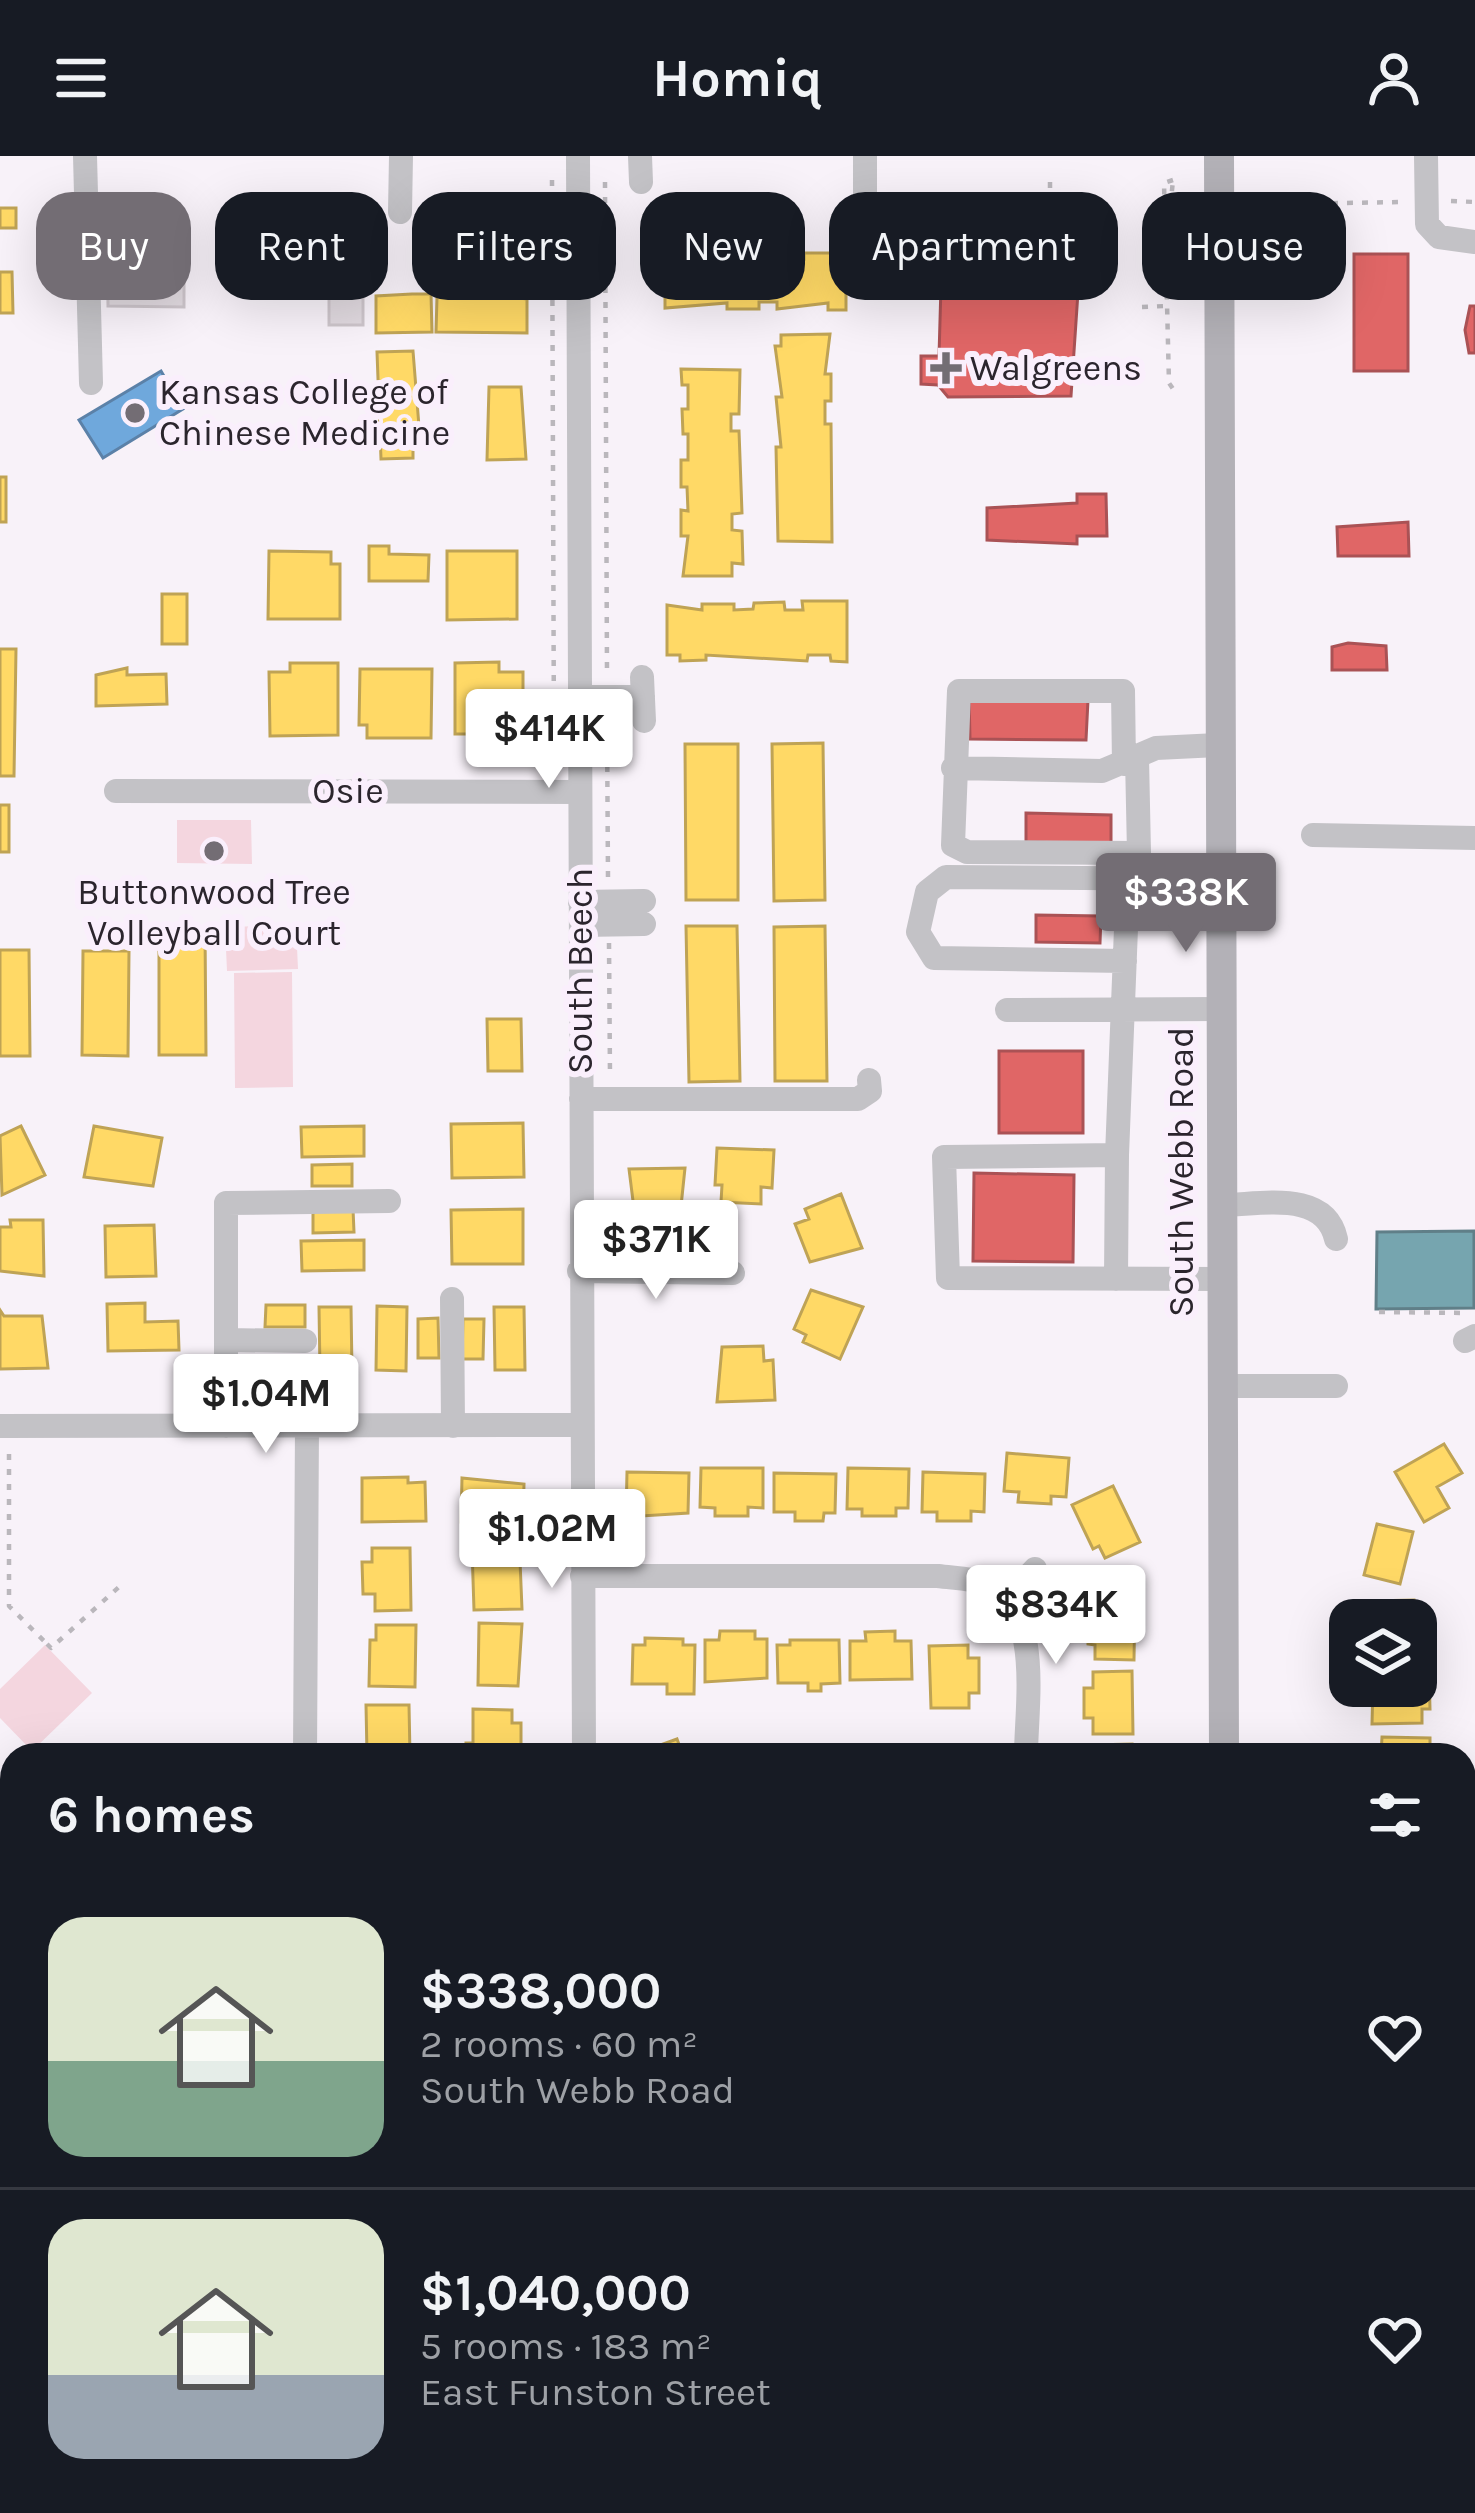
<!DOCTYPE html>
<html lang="en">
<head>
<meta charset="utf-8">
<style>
  :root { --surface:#171b24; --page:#242831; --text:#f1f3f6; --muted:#9ea1a6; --line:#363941; --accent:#736d74 }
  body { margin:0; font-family:Karla,sans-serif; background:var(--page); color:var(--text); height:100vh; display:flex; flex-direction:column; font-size:45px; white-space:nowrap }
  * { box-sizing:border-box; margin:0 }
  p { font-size:39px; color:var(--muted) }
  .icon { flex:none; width:66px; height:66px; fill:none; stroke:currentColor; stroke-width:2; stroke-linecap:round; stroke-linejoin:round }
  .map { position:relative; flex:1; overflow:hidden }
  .sheet { position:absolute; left:0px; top:1587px; width:1476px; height:771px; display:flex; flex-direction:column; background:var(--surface); border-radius:36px 36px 0 0; box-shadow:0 12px 48px #0002 }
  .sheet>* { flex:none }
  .hud { position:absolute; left:36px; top:36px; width:1404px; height:108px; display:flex; gap:24px }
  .fabs { position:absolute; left:1329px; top:1443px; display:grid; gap:24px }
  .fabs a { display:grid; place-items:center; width:108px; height:108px; border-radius:24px; background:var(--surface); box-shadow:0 12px 48px #0002; font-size:60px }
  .price { position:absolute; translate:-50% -102px; padding:0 27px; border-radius:12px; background:#fff; color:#222; font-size:39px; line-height:78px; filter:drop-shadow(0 3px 6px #0008) }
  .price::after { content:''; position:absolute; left:50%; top:72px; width:36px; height:27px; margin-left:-18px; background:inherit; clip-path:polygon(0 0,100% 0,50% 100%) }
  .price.selected { background:var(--accent); color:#fff }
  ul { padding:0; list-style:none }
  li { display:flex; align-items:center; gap:36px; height:300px; padding:0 48px }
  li+li { border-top:3px solid var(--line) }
  li span { display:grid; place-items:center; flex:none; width:336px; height:240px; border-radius:36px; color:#555 }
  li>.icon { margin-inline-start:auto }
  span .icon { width:144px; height:144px; fill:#fffc; stroke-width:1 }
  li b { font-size:51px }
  h2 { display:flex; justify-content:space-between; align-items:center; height:144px; padding:0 48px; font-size:51px }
  .pill { padding:0 42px; border-radius:36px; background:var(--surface); box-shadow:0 12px 48px #0002; font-size:42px; line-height:108px }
  .pill.selected { background:var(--accent); color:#fff }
  header { display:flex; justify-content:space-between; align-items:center; height:156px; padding:0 48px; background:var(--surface); font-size:54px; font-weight:700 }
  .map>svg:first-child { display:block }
  .green { fill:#f4d6df }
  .homes { fill:#ffd966; stroke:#bfa355; stroke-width:3 }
  .shops { fill:#e06666; stroke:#aa5255; stroke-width:3 }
  .schools { fill:#6fa8dc; stroke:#5b81a8; stroke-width:3 }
  .public { fill:#76a5af; stroke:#607f88; stroke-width:3 }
  .building { fill:#e0d9df; stroke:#cdc5cb; stroke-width:3 }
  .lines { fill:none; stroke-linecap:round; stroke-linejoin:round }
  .path { stroke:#bab7bc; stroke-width:4.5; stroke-dasharray:6 9; stroke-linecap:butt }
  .minor { stroke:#c3c2c6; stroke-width:24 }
  .major { stroke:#b3b1b7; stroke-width:30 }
  .poi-dot { fill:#736d74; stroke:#faeffc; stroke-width:4.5 }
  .labels { text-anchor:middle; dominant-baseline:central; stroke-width:12; stroke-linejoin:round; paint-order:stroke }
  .poi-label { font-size:36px; fill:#2b252d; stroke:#faeffc; text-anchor:start }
  .street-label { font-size:36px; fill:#2b252d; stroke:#faeffc }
</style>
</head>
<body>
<header><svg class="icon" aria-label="menu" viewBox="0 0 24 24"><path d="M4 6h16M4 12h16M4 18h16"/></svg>Homiq<svg class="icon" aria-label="person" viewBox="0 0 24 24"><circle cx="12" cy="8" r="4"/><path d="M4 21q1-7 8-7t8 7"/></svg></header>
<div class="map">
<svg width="1475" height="2357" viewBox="0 0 1475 2357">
  <rect width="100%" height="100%" fill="#f8f2f9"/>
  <path class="green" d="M 177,664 L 251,664 L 252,708 L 177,707 Z
    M 296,769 L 298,813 L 227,815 L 225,771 Z
    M 292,816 L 293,931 L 235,932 L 234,817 Z
    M 45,1489 L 92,1537 L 32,1595 L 0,1562 L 0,1533 Z"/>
  <path class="homes" d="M 0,52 L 16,52 L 16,72 L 0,72 Z
    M 665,97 L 681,97 L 681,103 L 731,97 L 731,103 L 752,103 L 753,97 L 804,103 L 804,97 L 846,97 L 846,154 L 828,154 L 828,147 L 777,153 L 777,146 L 759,146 L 759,153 L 727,153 L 727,147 L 665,152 Z
    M 0,116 L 12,116 L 13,157 L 0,157 Z
    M 412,138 L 431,138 L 432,176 L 376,177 L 376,140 Z
    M 489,138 L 527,143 L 527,177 L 436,176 L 437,141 Z
    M 830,178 L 825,218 L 831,218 L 831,245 L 825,245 L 825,268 L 831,268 L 832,386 L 778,385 L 776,291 L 781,291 L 776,241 L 782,241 L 775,190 L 781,190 L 781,179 Z
    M 413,195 L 420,283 L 413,283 L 413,302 L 381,303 L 377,196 Z
    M 681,213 L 740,214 L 739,258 L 731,258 L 731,275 L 739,275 L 742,357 L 732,358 L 732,374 L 742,375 L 743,408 L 732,407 L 732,420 L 683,420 L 688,380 L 681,380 L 681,354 L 688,355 L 687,331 L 681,331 L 681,304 L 688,304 L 688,278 L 683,278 L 682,253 L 688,253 L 688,229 L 682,229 Z
    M 489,231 L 521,231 L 526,303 L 487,304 Z
    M 0,321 L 6,321 L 6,366 L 0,366 Z
    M 369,390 L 389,390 L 389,398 L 429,399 L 428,425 L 369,425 Z
    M 269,395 L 331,396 L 331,408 L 340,408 L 340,463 L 268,463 Z
    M 447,395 L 517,395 L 517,463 L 447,464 Z
    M 162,438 L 187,438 L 187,488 L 162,488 Z
    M 802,445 L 847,445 L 847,506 L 831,505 L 830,499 L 808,499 L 807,505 L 706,499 L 706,504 L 680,505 L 680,499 L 667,499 L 667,449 L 702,454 L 702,448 L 734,448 L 734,454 L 753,453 L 754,447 L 784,446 L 785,454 L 803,454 Z
    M 0,493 L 16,493 L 14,620 L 0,620 Z
    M 499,506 L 499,516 L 523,516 L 523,578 L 455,578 L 455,507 Z
    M 290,507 L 338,507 L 338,579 L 270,580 L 269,516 L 290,516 Z
    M 127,512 L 127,519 L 166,518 L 167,548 L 96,550 L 96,519 Z
    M 360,513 L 432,513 L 431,582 L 367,582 L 367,569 L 359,569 Z
    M 823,587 L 825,744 L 774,745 L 772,588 Z
    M 685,588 L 738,588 L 738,744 L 686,744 Z
    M 0,649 L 9,649 L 9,696 L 0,696 Z
    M 686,770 L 737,770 L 740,925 L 689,926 Z
    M 825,770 L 827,925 L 775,925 L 774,771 Z
    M 159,772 L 205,772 L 206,899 L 159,899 Z
    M 0,794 L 29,794 L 30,900 L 0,900 Z
    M 83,795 L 129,795 L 128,900 L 82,899 Z
    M 487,863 L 521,863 L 522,915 L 488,915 Z
    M 523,967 L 524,1021 L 452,1022 L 451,968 Z
    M 21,970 L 45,1019 L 2,1039 L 0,980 Z
    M 94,970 L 162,982 L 153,1030 L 84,1021 Z
    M 364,970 L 364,1000 L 302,1001 L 301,971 Z
    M 717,992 L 774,994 L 772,1032 L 761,1031 L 761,1048 L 721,1046 L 722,1029 L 715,1029 Z
    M 352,1008 L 352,1030 L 312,1030 L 312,1009 Z
    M 685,1012 L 680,1060 L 635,1061 L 629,1013 Z
    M 841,1038 L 862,1092 L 810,1106 L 795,1068 L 809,1063 L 805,1053 Z
    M 353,1053 L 354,1076 L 313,1077 L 313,1054 Z
    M 523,1053 L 523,1108 L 452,1108 L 451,1054 Z
    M 10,1064 L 43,1064 L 44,1120 L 0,1115 L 0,1071 L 11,1071 Z
    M 154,1069 L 156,1120 L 106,1121 L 105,1070 Z
    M 364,1084 L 364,1114 L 302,1115 L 301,1085 Z
    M 811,1134 L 863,1151 L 840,1203 L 803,1186 L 806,1179 L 794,1173 Z
    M 145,1147 L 145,1166 L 178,1165 L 179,1194 L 108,1195 L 107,1148 Z
    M 266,1149 L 305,1149 L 305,1171 L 265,1171 Z
    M 377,1150 L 407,1151 L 406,1215 L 376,1214 Z
    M 319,1151 L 351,1151 L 352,1214 L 320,1215 Z
    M 494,1151 L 524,1151 L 525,1214 L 495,1214 Z
    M 0,1154 L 4,1160 L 42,1160 L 48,1212 L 0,1213 Z
    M 438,1162 L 439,1202 L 418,1202 L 418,1163 Z
    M 463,1163 L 484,1163 L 483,1203 L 462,1203 Z
    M 763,1190 L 764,1205 L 773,1204 L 775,1244 L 717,1246 L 722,1191 Z
    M 1444,1288 L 1462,1317 L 1437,1331 L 1449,1352 L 1424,1366 L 1395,1316 Z
    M 1007,1297 L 1069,1302 L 1066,1341 L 1051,1340 L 1051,1348 L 1018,1346 L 1019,1336 L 1004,1335 Z
    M 701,1312 L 763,1312 L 763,1352 L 748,1351 L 748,1360 L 715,1360 L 715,1352 L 700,1351 Z
    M 848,1312 L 909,1313 L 908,1352 L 896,1352 L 896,1360 L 862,1360 L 862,1353 L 847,1353 Z
    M 627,1316 L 689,1317 L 688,1357 L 626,1361 Z
    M 923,1316 L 985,1318 L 984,1356 L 971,1355 L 971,1365 L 937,1365 L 937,1356 L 922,1356 Z
    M 774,1317 L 836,1318 L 835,1357 L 824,1357 L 823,1365 L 795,1365 L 795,1356 L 774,1356 Z
    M 408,1321 L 408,1327 L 425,1326 L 426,1365 L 362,1366 L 362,1322 Z
    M 462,1322 L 524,1328 L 523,1366 L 461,1366 Z
    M 1113,1330 L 1140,1386 L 1105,1402 L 1099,1390 L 1093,1393 L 1072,1349 Z
    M 1377,1368 L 1413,1376 L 1400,1428 L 1364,1419 Z
    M 512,1391 L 512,1405 L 520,1405 L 522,1453 L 474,1454 L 472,1392 Z
    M 372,1392 L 410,1392 L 411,1454 L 375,1455 L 375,1438 L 363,1438 L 362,1406 L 372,1406 Z
    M 1096,1441 L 1135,1442 L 1134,1504 L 1095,1503 L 1095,1489 L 1088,1488 L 1088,1454 L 1096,1454 Z
    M 1414,1444 L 1415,1464 L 1372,1464 L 1372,1445 Z
    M 479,1467 L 522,1468 L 518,1530 L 478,1529 Z
    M 376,1469 L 416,1469 L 415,1531 L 369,1530 L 370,1484 L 376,1484 Z
    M 720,1475 L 755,1475 L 755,1483 L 767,1483 L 767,1522 L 705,1526 L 705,1484 L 719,1484 Z
    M 895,1475 L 895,1485 L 911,1485 L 912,1523 L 850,1524 L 850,1485 L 866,1485 L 865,1476 Z
    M 645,1482 L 683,1483 L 683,1489 L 695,1489 L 694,1538 L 667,1538 L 667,1528 L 632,1528 L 633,1489 L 645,1489 Z
    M 790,1484 L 839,1484 L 840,1527 L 821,1528 L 821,1535 L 808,1535 L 808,1527 L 778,1527 L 777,1489 L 790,1489 Z
    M 968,1489 L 968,1502 L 979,1502 L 979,1537 L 969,1537 L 969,1552 L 931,1552 L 929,1490 Z
    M 1416,1513 L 1429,1513 L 1430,1553 L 1422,1553 L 1422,1567 L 1372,1568 L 1373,1530 L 1416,1530 Z
    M 1132,1515 L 1133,1578 L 1093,1578 L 1093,1562 L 1084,1562 L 1084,1532 L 1093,1532 L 1093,1516 Z
    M 366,1549 L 409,1549 L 410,1599 L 367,1598 Z
    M 473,1553 L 512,1554 L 512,1567 L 521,1567 L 521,1599 L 466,1599 L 466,1587 L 473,1587 Z
    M 1382,1581 L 1430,1582 L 1430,1599 L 1381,1599 Z
    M 677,1583 L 683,1599 L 639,1599 L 638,1597 Z
    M 1132,1588 L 1132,1599 L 1093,1599 L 1093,1589 Z
    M 0,1969 L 12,1969 L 12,2002 L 0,2002 Z
    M 12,2084 L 12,2120 L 4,2120 L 0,2140 L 0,2085 Z
    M 1469,2200 L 1475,2200 L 1475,2224 L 1469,2224 Z
    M 1464,2285 L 1475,2285 L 1473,2340 L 1464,2340 Z
    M 42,2346 L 61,2346 L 73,2353 L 78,2346 L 93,2346 L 103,2352 L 100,2357 L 35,2357 Z
    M 195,2346 L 227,2346 L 234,2356 L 181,2357 Z
    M 329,2346 L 386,2346 L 386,2357 L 329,2357 Z
    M 508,2346 L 548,2346 L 548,2356 L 508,2356 Z
    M 603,2346 L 651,2346 L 651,2355 L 664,2357 L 619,2357 L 603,2353 Z
    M 806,2346 L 841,2346 L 843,2357 L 808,2357 Z
    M 933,2346 L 968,2346 L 968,2357 L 933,2356 Z"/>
  <path class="shops" d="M 1354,98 L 1408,98 L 1408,215 L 1354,215 Z
    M 1066,124 L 1078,136 L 1071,240 L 948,241 L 938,229 L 921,228 L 921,200 L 939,200 L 941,130 Z
    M 1470,150 L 1475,150 L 1475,197 L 1469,197 L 1465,174 Z
    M 1077,338 L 1106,338 L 1107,380 L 1077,380 L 1077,388 L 987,384 L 987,352 L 1077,347 Z
    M 1408,366 L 1409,400 L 1338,400 L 1337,371 Z
    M 1348,487 L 1386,490 L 1387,514 L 1332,514 L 1332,491 Z
    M 969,542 L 1088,544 L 1086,584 L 970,583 Z
    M 1026,657 L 1111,659 L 1111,688 L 1026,686 Z
    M 1036,759 L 1101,760 L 1100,787 L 1036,786 Z
    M 999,895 L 1083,895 L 1083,977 L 999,977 Z
    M 974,1017 L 1074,1019 L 1073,1106 L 973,1105 Z"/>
  <path class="schools" d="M 161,215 L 183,253 L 103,302 L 79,264 Z"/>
  <path class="public" d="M 1474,1075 L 1474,1152 L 1376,1153 L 1377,1076 Z"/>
  <path class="building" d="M 329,76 L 363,76 L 363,169 L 329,169 Z
    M 435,76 L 505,76 L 505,107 L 497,107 L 497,129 L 441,129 Z
    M 107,89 L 184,90 L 184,151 L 108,150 Z"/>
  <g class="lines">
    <path class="path" d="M 552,24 L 554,598
      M 1173,24 L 1164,27 L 1169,227 L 1175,236
      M 605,26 L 607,518
      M 1050,26 L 1050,60
      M 1451,45 L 1475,46
      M 1287,48 L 1403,46
      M 1169,65 L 1173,24
      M 1142,151 L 1166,150
      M 607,565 L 608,722
      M 609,787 L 610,920
      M 1379,1156 L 1469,1157
      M 9,1298 L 9,1450 L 44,1485
      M 47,1488 L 51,1492 L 119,1431
      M 0,1762 L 12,1770
      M 1464,1773 L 1475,1771
      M 1188,2357 L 1188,2346"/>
    <path class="minor" d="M 85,0 L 91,227
      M 578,0 L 584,1599
      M 640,0 L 641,26
      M 865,0 L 865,58
      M 1426,0 L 1427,68 L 1439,81 L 1475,86
      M 400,56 L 401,0
      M 642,521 L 644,565
      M 578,541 L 643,541
      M 1124,608 L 1123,535 L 959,535 L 953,689 L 967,696 L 1139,697 L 1137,602
      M 953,612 L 1102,615 L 1156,592 L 1218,589
      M 116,635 L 579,636
      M 1313,679 L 1475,682
      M 1128,722 L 1117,999 L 944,1001 L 948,1122 L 1221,1123
      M 580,746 L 644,745
      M 581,769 L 644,768
      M 1125,805 L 934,802 L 918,776 L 927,736 L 946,721 L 1219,723
      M 1007,854 L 1220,853
      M 581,943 L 858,943 L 870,935 L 869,924
      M 1221,1049 C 1260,1049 1325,1033 1336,1083
      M 579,1115 L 733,1117
      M 1116,1123 L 1117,999
      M 452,1143 L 453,1270
      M 226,1184 L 305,1185
      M 1465,1185 L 1475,1180
      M 1222,1230 L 1336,1230
      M 0,1270 L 579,1269
      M 226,1270 L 226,1047 L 389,1045
      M 582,1420 L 938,1420 C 952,1422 971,1422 984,1427 C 1044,1448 1026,1551 1026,1599
      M 1007,1442 L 1035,1413
      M 305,1599 L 307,1270
      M 1464,1747 L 1475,1744
      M 0,1909 L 12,1908
      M 0,2197 L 12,2197
      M 443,2357 L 443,2346
      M 1035,2357 L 1035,2346"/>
    <path class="major" d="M 1219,0 L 1224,1599
      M 1225,2357 L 1225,2346"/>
  </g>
  <g class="poi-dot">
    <path d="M940 194h12v12h12v12h-12v12h-12v-12h-12v-12h12z"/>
    <circle cx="135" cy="257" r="12"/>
    <circle cx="214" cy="695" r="12"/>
  </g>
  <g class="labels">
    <g class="poi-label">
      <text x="970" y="212">Walgreens</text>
      <text x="159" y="236">Kansas College of<tspan x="159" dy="41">Chinese Medicine</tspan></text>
      <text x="214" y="736" text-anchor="middle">Buttonwood Tree<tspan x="214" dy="41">Volleyball Court</tspan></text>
    </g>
    <g class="street-label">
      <text x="348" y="635">Osie</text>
      <text transform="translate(580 815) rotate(-90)">South Beech</text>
      <text transform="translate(1181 1016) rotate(-90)">South Webb Road</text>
    </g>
  </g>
</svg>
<div class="fabs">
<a><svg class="icon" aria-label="layers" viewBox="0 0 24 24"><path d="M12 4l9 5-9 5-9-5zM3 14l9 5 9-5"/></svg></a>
</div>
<b class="price" style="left:549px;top:635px">$414K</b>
<b class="price selected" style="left:1186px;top:799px">$338K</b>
<b class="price" style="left:656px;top:1146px">$371K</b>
<b class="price" style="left:266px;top:1300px">$1.04M</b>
<b class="price" style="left:552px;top:1435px">$1.02M</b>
<b class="price" style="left:1056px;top:1511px">$834K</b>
<div class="hud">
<a class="pill selected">Buy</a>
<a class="pill">Rent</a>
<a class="pill">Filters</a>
<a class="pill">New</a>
<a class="pill">Apartment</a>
<a class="pill">House</a>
</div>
<section class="sheet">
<h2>6 homes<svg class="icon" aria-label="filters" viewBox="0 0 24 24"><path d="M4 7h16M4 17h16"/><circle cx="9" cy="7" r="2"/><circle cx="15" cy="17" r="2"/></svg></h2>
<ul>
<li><span style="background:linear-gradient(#dfe7d0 60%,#7fa58c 0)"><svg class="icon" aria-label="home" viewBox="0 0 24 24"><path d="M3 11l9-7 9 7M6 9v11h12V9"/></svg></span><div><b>$338,000</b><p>2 rooms · 60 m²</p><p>South Webb Road</p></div><svg class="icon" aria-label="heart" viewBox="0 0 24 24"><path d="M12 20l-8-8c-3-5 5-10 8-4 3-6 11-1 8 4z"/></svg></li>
<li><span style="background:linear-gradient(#dfe7d0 65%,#9aa5b1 0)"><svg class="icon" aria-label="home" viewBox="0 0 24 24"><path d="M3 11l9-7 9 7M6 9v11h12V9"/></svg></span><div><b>$1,040,000</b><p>5 rooms · 183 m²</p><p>East Funston Street</p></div><svg class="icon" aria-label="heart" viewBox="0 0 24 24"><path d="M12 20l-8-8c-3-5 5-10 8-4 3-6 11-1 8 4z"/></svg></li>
</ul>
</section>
</div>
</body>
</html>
